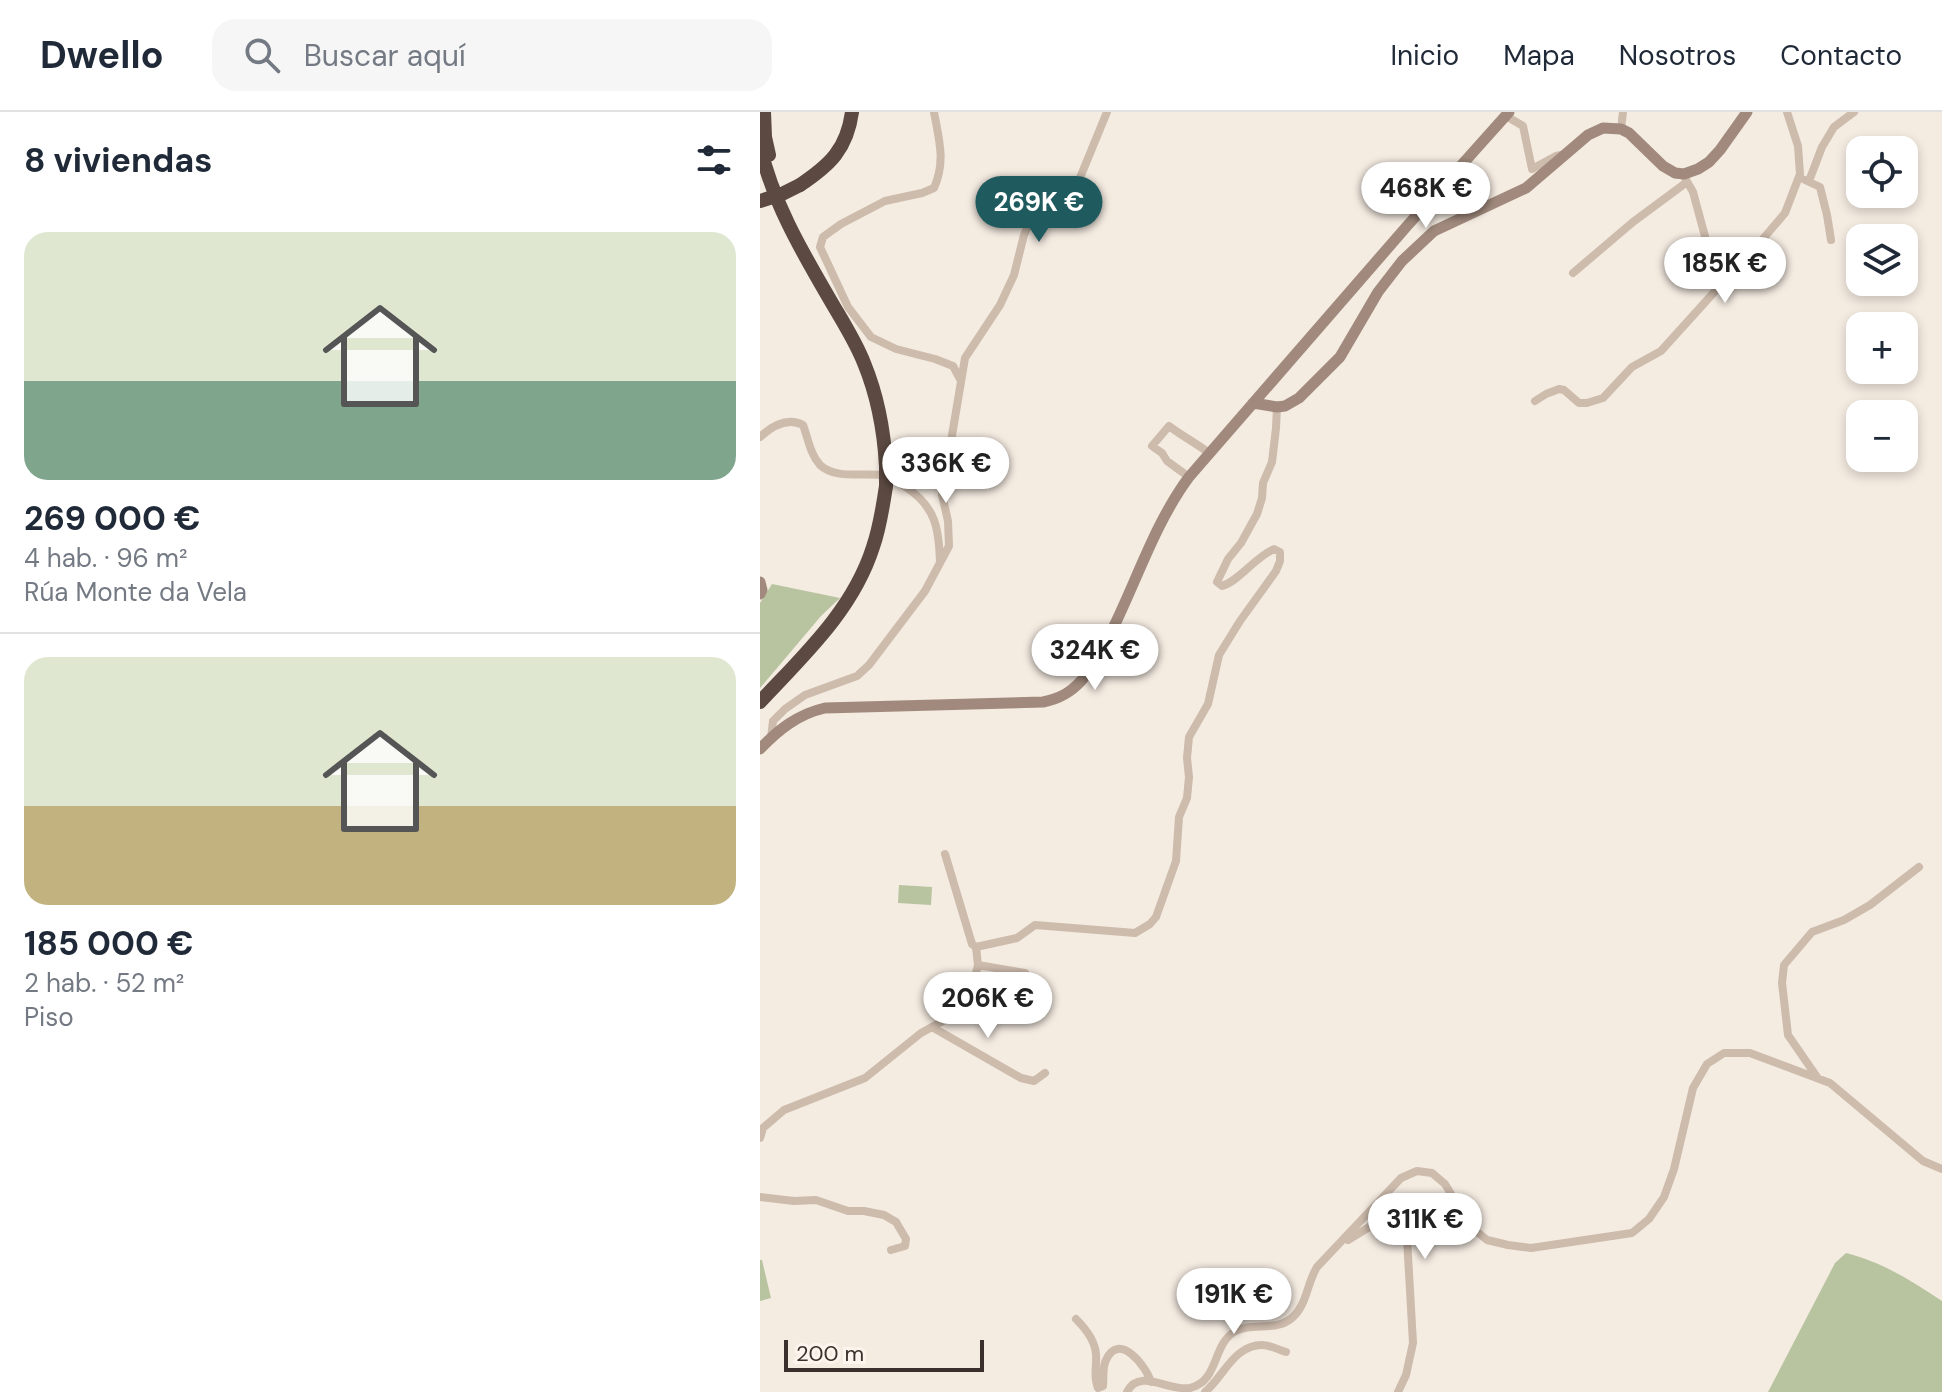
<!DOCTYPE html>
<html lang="es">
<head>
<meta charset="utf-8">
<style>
  :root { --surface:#fff; --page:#f6f6f7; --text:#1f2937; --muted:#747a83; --line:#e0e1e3; --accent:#1f5a5e }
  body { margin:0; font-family:"DM Sans",sans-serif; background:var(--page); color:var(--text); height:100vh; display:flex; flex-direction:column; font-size:30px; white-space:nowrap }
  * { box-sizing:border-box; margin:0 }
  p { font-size:26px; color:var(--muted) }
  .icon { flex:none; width:44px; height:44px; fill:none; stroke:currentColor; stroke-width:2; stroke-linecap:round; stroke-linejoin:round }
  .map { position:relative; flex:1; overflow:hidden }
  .panel { display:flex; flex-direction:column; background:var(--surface); width:760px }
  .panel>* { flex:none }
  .buttons { position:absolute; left:1086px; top:24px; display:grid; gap:16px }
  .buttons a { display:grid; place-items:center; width:72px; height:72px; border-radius:16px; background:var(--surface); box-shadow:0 4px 12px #0003; font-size:40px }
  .scale { position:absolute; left:24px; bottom:20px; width:200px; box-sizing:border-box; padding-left:8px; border:4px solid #3b302b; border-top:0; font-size:22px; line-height:28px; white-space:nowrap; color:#3b302b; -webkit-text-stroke:6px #fbf5ee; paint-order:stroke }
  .price { position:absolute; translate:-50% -68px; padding:0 18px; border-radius:28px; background:#fff; color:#222; font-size:26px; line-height:52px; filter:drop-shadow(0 2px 4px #0008) }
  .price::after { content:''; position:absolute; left:50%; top:48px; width:24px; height:18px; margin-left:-12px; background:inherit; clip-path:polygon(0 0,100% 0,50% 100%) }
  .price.active { background:var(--accent); color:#fff }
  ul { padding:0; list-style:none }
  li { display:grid; align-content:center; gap:16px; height:424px; padding:0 24px }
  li+li { border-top:2px solid var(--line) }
  li span { display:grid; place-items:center; height:248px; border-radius:24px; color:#555 }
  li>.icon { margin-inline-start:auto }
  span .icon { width:144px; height:144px; fill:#fffc; stroke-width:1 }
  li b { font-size:34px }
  h2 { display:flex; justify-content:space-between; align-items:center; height:96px; padding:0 24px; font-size:34px }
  header { display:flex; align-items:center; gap:48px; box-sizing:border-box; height:112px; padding:0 40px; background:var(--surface); border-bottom:2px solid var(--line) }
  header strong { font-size:38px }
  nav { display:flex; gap:44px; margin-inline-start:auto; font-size:28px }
  .search { width:560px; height:72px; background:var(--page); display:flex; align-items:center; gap:20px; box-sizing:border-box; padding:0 28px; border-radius:24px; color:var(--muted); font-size:30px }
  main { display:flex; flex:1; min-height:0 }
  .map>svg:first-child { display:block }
  .green { fill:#b8c4a0 }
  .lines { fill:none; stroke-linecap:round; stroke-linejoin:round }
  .street { stroke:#cdbbac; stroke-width:8 }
  .secondary { stroke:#a18a7d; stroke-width:11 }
  .highway { stroke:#5c4a42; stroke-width:14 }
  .highway-bridge { stroke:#5c4a42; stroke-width:14 }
</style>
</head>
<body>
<header>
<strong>Dwello</strong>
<div class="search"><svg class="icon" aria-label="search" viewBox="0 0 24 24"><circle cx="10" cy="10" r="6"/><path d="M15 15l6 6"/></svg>Buscar aquí</div>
<nav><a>Inicio</a><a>Mapa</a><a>Nosotros</a><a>Contacto</a></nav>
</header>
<main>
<section class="panel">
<h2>8 viviendas<svg class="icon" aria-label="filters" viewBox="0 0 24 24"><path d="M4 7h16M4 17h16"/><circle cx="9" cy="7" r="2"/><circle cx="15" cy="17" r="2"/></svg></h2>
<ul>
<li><span style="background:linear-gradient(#dfe7d0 60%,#7fa58c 0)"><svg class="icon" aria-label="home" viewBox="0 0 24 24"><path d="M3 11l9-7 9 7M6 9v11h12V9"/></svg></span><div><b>269 000 €</b><p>4 hab. · 96 m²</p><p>Rúa Monte da Vela</p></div></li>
<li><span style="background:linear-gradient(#dfe7d0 60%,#c2b280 0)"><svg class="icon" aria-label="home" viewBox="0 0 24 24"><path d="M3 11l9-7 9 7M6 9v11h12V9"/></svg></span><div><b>185 000 €</b><p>2 hab. · 52 m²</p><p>Piso</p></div></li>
</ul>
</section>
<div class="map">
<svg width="1182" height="1280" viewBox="0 0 1182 1280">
  <rect width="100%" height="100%" fill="#f4ebe1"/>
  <path class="green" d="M 12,472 L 80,486 L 61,504 L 0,576 L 0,491 Z
    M 139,773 L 172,775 L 171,793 L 138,791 Z
    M 1086,1141 C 1122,1150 1152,1169 1182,1189 L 1182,1280 L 1008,1280 L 1075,1151 Z
    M 0,1148 L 2,1148 L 11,1186 L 0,1189 Z"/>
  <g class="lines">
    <path class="street" d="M 174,0 C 179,28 186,49 174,76 L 162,81 L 125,89 L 81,112 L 63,125 L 60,135 L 88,195 L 111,225 L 136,237 L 175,247 L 193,254 L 200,267
      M 746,4 L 763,14 L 772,57 L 796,44 L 801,43
      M 861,17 L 863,0
      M 925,66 L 933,80 L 959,176
      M 1045,68 L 1060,75 L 1067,103 L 1071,128
      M 1049,69 L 1062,35 L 1074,15 L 1094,0
      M 813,161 L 873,110 L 927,70
      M 775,289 L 786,282 L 799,277 L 804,278 L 819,291 L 827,291 L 843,286 L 872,255 L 901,239 L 957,177 L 987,150 L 1002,128 L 1025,101 L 1040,62 L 1038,34 L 1027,0
      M 0,325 C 12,314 28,305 43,313 C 48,326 50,342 60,353 C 75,367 101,361 120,363 C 131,364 138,370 147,376 C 176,395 179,418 180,450
      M 429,365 L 407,349 L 402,341 L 392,334 L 409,314 C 422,324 436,331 449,341
      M 11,626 L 13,609 L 25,597 L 45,583 L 97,564 L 109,553 L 165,479 L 189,434 L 188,409 L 182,383 L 205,246 L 240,193 L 254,163 L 264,123 L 274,100 L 288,87 L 317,73 L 347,0
      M 216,835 L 257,826 L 275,813 L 375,821 L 390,812 L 396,805 L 416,749 L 419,705 L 427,686 L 429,665 L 427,646 L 429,625 L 448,592 L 459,543 L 480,509 L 516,459 L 520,449 L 520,440 L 514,437 C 493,447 479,469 462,474 L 457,470 L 468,447 L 481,431 L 497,402 L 502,386 L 503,371 L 512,350 L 516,316 L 517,295
      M 218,853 L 265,861
      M 172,915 L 261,966 L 274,969 L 285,961
      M 1057,965 L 1028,923 L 1022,871 L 1024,853 L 1052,820 L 1084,808 L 1110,793 L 1159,755
      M 0,1026 L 3,1016 L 24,998 L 105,966 L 161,921 L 194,903 L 212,877 L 218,853 L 216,835 L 212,832 L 185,742
      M 0,1085 L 34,1089 L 56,1088 L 88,1099 L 104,1099 L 124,1103 L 136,1110 L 146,1127 L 145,1134 L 131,1138
      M 588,1128 L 619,1109 L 642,1118 L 647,1126 L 653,1231 L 646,1263 L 638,1280
      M 316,1207 C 325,1216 335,1229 336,1242 C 337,1255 333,1264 338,1276 L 343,1274 C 344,1266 342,1256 346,1248 C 359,1219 386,1254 391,1270
      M 367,1280 C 380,1255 409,1280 430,1276 C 459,1269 452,1234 474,1220 C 492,1209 516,1221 533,1205 C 547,1192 547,1171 557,1155 L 641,1066 L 657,1059 L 672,1061 L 685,1072 L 711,1115 L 727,1128 L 748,1133 L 771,1136 L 872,1121 L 889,1107 L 904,1085 L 914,1057 L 933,976 L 947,952 L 964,941 L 990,941 L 1070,971 L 1163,1049 L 1182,1057
      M 445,1280 C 464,1264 474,1233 502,1233 C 510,1233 519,1238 526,1240"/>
    <path class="secondary" d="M 493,291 L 517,295 L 525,294 L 539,286 L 580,245 L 618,180 L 642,149 L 674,119 L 766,76 L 828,23 L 843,16 L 861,17 L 869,21 L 903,54 L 915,61 L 924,62 L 938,57 L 949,50 L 960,38 L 987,0
      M 0,470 L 2,478 L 0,482
      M 0,637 C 18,618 38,602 65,596 L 283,590 C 299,587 310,581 321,569 C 336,552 346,531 356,510 C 379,462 397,408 429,365 L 647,114 L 749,0"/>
    <path class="highway" d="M 4,0 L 5,25 L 9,43
      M 0,34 C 12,88 41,138 69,186 C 81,207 95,228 104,251 C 118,285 124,318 126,354
      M 40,73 C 70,53 87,37 92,0
      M 0,590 C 44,543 93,498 113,435 C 120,415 123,394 126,374"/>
    <path class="highway-bridge" d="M 0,89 L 22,82 L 40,73
      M 126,374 L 126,354"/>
  </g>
</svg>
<div class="buttons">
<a><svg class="icon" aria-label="locate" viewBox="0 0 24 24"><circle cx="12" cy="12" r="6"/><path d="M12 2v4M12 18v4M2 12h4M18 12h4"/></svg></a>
<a><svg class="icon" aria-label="layers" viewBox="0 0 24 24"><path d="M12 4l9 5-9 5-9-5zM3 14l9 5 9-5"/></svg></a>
<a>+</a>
<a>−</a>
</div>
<div class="scale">200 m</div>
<b class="price" style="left:666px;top:118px">468K €</b>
<b class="price active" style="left:279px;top:132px">269K €</b>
<b class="price" style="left:965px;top:193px">185K €</b>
<b class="price" style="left:186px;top:393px">336K €</b>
<b class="price" style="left:335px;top:580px">324K €</b>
<b class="price" style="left:228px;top:928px">206K €</b>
<b class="price" style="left:665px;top:1149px">311K €</b>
<b class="price" style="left:474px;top:1224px">191K €</b>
</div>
</main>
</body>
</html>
